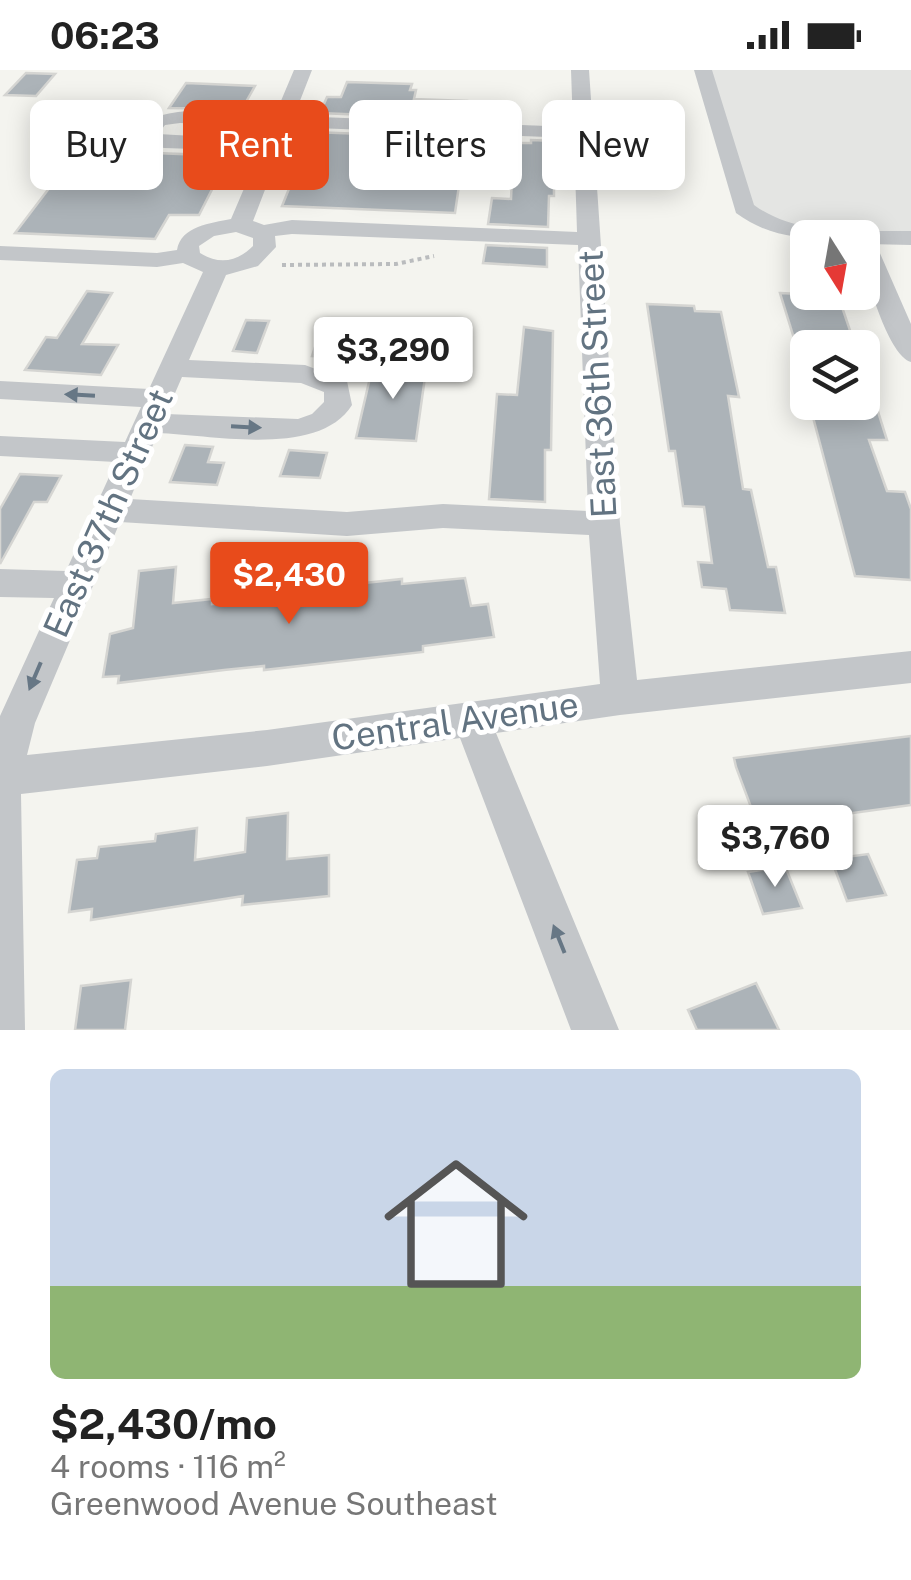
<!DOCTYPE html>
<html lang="en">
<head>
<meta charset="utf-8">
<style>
  :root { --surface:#fff; --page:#f6f6f6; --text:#222; --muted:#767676; --line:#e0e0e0; --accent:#e84b1b }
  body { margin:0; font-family:"Public Sans",sans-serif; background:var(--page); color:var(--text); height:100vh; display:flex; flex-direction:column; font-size:38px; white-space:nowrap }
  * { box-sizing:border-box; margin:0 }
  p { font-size:32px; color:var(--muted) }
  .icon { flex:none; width:55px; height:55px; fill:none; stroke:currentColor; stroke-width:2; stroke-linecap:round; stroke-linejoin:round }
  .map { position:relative; height:960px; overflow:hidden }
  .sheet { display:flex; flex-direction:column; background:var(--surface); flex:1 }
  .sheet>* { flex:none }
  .banner { position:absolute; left:30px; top:30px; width:852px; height:90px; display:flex; gap:20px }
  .needle { width:65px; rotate:169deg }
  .fabs { position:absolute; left:790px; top:150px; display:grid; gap:20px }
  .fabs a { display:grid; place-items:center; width:90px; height:90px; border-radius:15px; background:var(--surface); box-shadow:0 5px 25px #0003; font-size:50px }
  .price { position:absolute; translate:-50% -85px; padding:0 22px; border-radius:10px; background:#fff; color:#222; font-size:32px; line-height:65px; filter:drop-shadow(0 2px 5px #0008) }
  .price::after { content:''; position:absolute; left:50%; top:60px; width:30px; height:22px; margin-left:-15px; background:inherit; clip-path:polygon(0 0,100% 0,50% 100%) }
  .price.on { background:var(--accent); color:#fff }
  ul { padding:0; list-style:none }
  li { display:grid; align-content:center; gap:20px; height:530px; padding:0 50px }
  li+li { border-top:2px solid var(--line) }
  li span { display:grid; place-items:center; height:310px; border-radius:15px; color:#555 }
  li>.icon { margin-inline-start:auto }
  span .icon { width:180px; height:180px; fill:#fffc; stroke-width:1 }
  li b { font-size:42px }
  .pill { padding:0 35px; border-radius:15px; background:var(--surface); box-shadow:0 5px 25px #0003; font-size:35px; line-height:90px }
  .pill.on { background:var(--accent); color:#fff }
  .status { display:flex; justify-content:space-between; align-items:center; height:70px; padding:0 50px; background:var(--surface); direction:ltr }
  .status svg { height:28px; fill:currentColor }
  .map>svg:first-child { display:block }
  .built { fill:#e4e5e3 }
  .building { fill:#acb3b8; stroke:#d5d5d2; stroke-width:2.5 }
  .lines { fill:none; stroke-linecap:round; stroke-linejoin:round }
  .path { stroke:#babcbe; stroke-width:4; stroke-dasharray:4 4; stroke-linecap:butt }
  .minor { fill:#c3c6c9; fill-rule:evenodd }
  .oneway { fill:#677785 }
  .labels { text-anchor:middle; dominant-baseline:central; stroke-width:10; stroke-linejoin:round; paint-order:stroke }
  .street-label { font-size:35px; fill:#627381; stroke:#fff }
</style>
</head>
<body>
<div class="status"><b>06:23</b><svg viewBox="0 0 49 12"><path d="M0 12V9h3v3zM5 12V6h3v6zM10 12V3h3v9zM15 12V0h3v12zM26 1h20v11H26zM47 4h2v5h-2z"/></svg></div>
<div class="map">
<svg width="911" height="960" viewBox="0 0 911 960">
  <rect width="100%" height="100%" fill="#f4f4ef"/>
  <path class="built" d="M 701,0 L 911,0 L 911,168 L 758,152 Z"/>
  <path class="building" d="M 26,3 L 55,4 L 36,26 L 5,25 Z
    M 347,12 L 412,14 L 410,20 L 416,20 L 414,29 L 467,31 L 464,49 L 320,43 L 327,27 L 341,27 Z
    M 186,13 L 255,16 L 242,39 L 169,38 Z
    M 99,40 L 137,41 L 107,81 L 229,86 L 199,145 L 169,145 L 155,169 L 15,163 L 66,96 L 53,96 Z
    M 619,46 L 651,47 L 654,62 L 666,63 L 670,88 L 663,87 L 668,116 L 624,114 Z
    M 312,62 L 466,68 L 455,143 L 282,136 Z
    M 531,70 L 554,71 L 554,126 L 549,126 L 548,157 L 488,154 L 492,128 L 511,129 L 513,86 L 519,86 L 519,73 L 531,73 Z
    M 486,175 L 547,178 L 547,197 L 483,193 Z
    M 87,221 L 112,223 L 82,274 L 118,275 L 101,305 L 25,300 L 46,267 L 57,268 Z
    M 780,223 L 821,225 L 825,236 L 842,237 L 856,278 L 797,278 Z
    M 647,234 L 694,236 L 695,241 L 721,242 L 739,327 L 728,326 L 743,419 L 751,420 L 768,497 L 776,497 L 785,543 L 730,540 L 726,519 L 702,517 L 698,492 L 712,493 L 704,437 L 683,436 L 675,381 L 669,381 Z
    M 246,250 L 269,251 L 257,283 L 233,281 Z
    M 323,253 L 346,254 L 337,287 L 312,286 Z
    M 524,257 L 553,261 L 551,380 L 545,380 L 545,432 L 489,429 L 497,324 L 517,325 Z
    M 393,291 L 427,293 L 416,371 L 356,368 L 372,299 Z
    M 809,332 L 875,332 L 887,370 L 869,370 L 887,421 L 905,422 L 911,439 L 911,510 L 855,506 Z
    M 185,375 L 213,377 L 208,392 L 224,393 L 217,415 L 170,412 Z
    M 289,380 L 327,383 L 320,408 L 280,406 Z
    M 20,404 L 61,406 L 47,432 L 34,432 L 0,494 L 0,439 Z
    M 176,497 L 173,533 L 212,529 L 212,534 L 308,524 L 308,519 L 402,509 L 402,514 L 465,508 L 471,536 L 488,534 L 494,567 L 423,576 L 423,582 L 264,600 L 264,596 L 224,600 L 118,613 L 119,606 L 103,607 L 110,564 L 133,558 L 139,501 Z
    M 911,666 L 911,735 L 758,756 L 736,697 L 734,688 Z
    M 288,743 L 287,789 L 329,785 L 329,826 L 242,835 L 243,826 L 91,850 L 92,839 L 69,842 L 77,790 L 97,788 L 99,777 L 155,771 L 156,764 L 197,758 L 195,790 L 245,782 L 247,748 Z
    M 868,784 L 886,825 L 847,831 L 831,789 Z
    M 785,796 L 802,838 L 763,844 L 748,802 Z
    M 131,910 L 125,960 L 75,960 L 81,916 Z
    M 756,913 L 779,960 L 697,960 L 688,940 Z"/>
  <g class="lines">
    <path class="path" d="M 282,195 L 396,194 L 434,186"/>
    <path class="minor" d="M 294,0 L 312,0 L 294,46 L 573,57 L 571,0 L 589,0 L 620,454 L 637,610 L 911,581 L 911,613 L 620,645 L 496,663 L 619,960 L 571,960 L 460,668 L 267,696 L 21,724 L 25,960 L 0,960 L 0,646 L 54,528 L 0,527 L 0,499 L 66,501 L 116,392 L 0,386 L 0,366 L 125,372 L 141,337 L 0,329 L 0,311 L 149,319 L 203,202 L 183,193 L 157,197 L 0,190 L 0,176 L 157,183 L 177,180 C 181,156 211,153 231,149 L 260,81 L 164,78 L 142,72 L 137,59 C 164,30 238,44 275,45 ZM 180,53 L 271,56 L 265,70 L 158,64 L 165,55 ZM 289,57 L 574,68 L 577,162 L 292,150 L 264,155 L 253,151 ZM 236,162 L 253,168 L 253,176 C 237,192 219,195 200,183 L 199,176 L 214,166 ZM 292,164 L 578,175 L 588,441 L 443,434 L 347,442 L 130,429 L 158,363 C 213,365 319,388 352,335 L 347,311 L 305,295 L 189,290 L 226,205 L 258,196 L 276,177 L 275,166 ZM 182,307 L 301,313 L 324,322 L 324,332 L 312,344 L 298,349 L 166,344 ZM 120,452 L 347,466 L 443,458 L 589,465 L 600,614 L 267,660 L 27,685 L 35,653 Z
      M 694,0 L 712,0 L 754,135 C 798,167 859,160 911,161 L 911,175 L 867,174 L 879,181 L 911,254 L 911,292 C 888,286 862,199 862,175 L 867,174 L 862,174 L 862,168 C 815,168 777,173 736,143 Z"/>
  </g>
  <defs><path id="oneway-solid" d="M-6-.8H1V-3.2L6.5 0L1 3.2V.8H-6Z" transform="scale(2.5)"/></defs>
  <g class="oneway">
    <use href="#oneway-solid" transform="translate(80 325) rotate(-177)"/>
    <use href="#oneway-solid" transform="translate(246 357) rotate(3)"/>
    <use href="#oneway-solid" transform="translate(35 606) rotate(113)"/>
    <use href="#oneway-solid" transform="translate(559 869) rotate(-112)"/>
  </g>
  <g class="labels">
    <g class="street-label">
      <text transform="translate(597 314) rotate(-93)">East 36th Street</text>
      <text transform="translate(108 443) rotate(-66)">East 37th Street</text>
      <text transform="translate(455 651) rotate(-8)">Central Avenue</text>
    </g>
  </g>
</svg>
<div class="fabs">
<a><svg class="needle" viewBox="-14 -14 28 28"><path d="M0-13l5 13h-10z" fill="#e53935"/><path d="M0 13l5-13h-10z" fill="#767676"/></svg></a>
<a><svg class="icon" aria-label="layers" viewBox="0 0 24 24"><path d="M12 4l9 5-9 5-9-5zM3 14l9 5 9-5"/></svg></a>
</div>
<b class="price" style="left:393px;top:332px">$3,290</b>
<b class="price on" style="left:289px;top:557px">$2,430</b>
<b class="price" style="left:775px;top:820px">$3,760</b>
<div class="banner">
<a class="pill">Buy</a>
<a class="pill on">Rent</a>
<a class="pill">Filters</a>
<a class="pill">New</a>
</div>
</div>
<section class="sheet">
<ul>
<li><span style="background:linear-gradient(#c9d6e8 70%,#8fb573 0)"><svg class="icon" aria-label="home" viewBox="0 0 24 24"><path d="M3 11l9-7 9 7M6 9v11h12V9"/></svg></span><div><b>$2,430/mo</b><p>4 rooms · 116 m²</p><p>Greenwood Avenue Southeast</p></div></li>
</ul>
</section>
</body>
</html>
